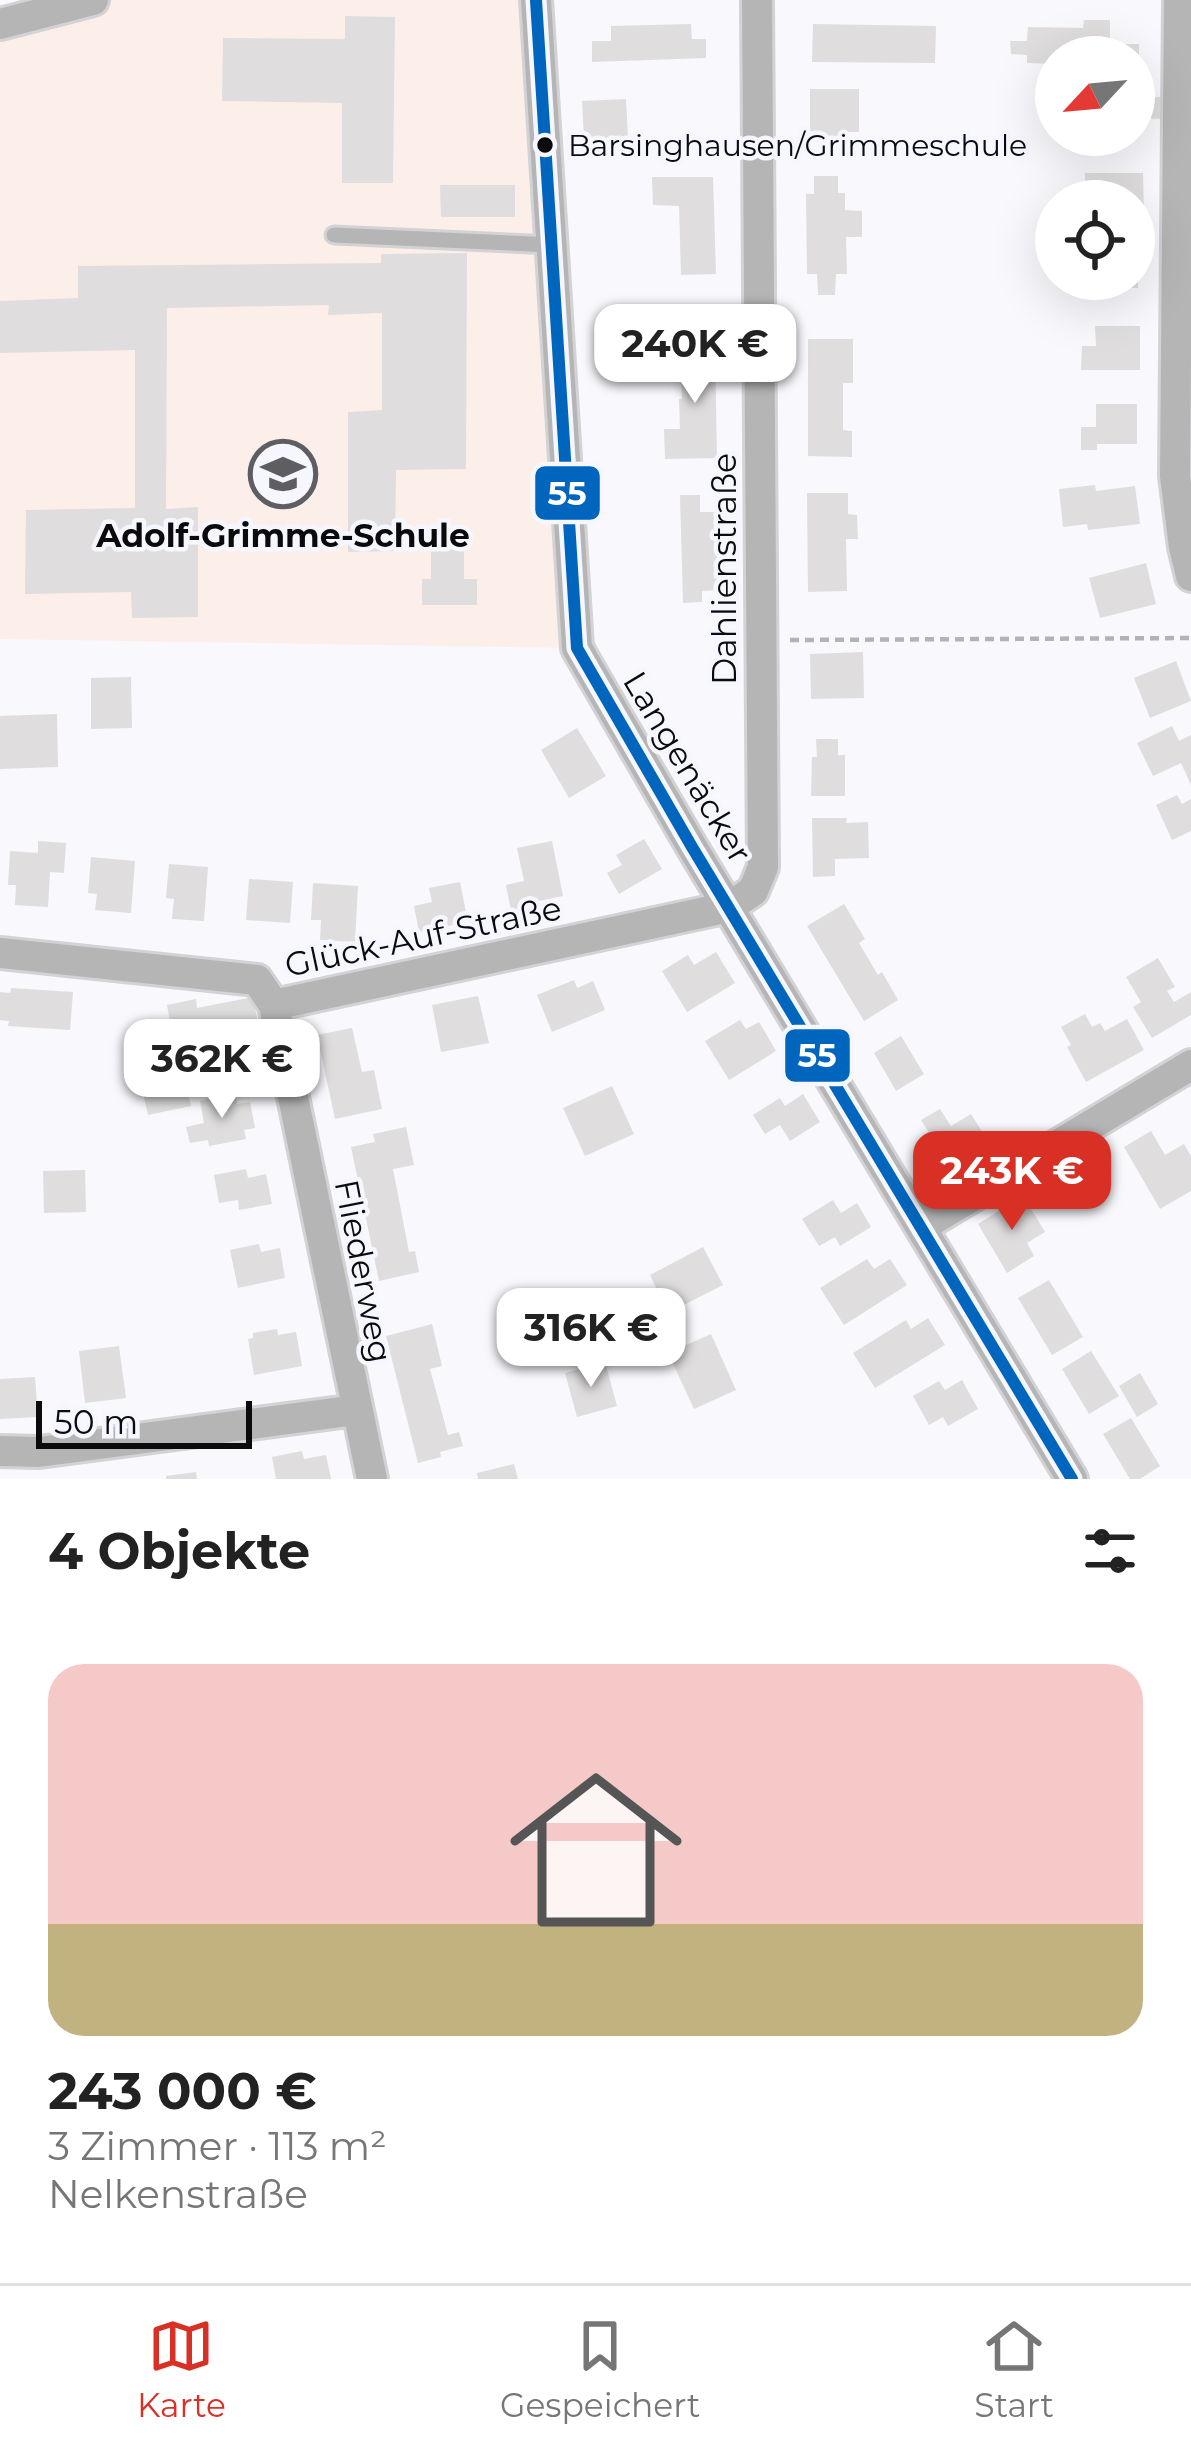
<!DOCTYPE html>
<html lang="de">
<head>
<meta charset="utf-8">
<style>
  :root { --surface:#fff; --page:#f6f6f6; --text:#222; --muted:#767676; --line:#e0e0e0; --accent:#d93025 }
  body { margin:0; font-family:Montserrat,sans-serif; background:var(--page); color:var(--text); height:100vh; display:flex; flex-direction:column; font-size:45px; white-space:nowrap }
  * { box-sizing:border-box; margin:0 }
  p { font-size:39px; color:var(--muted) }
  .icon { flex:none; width:66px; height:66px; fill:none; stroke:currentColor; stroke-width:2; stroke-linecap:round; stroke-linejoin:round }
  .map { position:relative; height:1479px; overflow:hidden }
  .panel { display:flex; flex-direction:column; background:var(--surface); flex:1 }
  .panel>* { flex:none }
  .needle { width:78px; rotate:244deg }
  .fabs { position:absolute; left:1035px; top:36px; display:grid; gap:24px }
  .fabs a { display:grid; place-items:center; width:120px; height:120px; border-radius:50%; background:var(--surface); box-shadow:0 12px 48px #0002; font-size:60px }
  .scale { position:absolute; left:36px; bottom:30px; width:216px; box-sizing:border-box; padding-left:12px; border:6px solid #0b0b0e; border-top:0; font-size:33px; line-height:42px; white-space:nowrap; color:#0b0b0e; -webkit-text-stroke:9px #f6f6ff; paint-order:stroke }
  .price { position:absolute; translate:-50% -102px; padding:0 27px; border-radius:24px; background:#fff; color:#222; font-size:39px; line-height:78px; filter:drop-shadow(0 3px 6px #0008) }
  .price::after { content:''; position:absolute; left:50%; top:72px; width:36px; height:27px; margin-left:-18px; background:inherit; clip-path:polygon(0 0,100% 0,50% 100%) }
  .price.active { background:var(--accent); color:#fff }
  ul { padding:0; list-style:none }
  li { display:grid; align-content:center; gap:24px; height:636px; padding:0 48px }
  li span { display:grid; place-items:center; height:372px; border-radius:36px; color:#555 }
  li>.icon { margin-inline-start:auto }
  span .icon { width:216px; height:216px; fill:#fffc; stroke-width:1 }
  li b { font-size:51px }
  h2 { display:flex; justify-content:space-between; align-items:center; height:144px; padding:0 48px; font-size:51px }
  .tabs { display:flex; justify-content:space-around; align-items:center; height:168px; border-top:3px solid var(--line); background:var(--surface); font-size:33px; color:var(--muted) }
  .tabs a { display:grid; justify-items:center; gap:6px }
  .tabs .active { color:var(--accent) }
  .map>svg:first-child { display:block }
  .education { fill:#fcefea }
  .building { fill:#dfddde }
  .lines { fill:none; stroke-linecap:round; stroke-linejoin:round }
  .lane-casing { stroke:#d3d3d6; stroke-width:21 }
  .street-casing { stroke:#d3d3d6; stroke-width:36 }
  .path { stroke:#b3b3b5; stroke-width:4.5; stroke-dasharray:9 6; stroke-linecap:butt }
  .lane { stroke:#b6b5b6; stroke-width:15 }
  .street { stroke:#b6b5b6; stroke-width:30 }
  .bus-1-casing { stroke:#f6f6ff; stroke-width:21 }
  .bus-1 { stroke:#0065bd; stroke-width:12 }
  .bus-dot { fill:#0b0b0e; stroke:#f6f6ff; stroke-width:4.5 }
  .labels { text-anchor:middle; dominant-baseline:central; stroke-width:9; stroke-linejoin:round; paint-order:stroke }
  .bus-label { font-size:30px; fill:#0b0b0e; stroke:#f6f6ff; text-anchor:start }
  .poi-label { font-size:33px; font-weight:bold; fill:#0b0b0e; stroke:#f6f6ff }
  .street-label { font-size:33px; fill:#0b0b0e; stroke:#f6f6ff }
  .line-badge { stroke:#f6f6ff; stroke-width:4.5 }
  .badge-label { font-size:33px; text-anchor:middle; font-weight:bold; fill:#fff }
</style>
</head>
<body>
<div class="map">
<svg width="1191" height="1479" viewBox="0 0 1191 1479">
  <rect width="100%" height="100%" fill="#f8f8fd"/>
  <path class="education" d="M 93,0 L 536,0 L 577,648 L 0,639 L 0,24 Z"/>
  <path class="building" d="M 345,16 L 395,17 L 393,183 L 342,183 L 342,103 L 222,101 L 223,38 L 345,39 Z
    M 1084,20 L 1110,20 L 1110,44 L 1139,44 L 1139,77 L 1134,77 L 1134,57 L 1056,57 L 1056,64 L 1027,63 L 1027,55 L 1011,54 L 1010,41 L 1027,41 L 1028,27 L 1083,28 Z
    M 691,24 L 692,39 L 706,39 L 706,58 L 592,62 L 592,41 L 611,41 L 611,26 Z
    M 813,24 L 936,26 L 935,63 L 812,62 Z
    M 810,89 L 859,89 L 859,132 L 845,132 L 845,142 L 810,142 Z
    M 1134,97 L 1161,97 L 1160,119 L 1134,118 Z
    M 626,99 L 628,137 L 584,139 L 582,101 Z
    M 1085,173 L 1143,173 L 1144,215 L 1134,215 L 1134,201 L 1085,201 Z
    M 814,176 L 838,176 L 838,193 L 845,193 L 845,210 L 862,211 L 862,237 L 846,237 L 847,274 L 836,274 L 835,295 L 818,295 L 817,274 L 807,274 L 806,194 L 814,194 Z
    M 652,177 L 713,177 L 716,274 L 681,275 L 679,206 L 653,205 Z
    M 440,185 L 515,185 L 515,217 L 441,217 Z
    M 467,253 L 466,469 L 396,470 L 395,551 L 348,552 L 348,412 L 382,410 L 382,313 L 328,315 L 329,305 L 167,308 L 166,509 L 198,507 L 198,617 L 132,618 L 131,592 L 25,594 L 26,510 L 135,508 L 135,350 L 0,353 L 0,301 L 78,298 L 78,266 L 381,263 L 381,254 Z
    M 1084,279 L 1138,279 L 1138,288 L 1107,287 L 1107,294 L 1084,294 Z
    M 1095,326 L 1140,326 L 1140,370 L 1081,370 L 1082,346 L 1096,346 Z
    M 701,339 L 702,349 L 715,348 L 717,458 L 665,459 L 664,429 L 680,429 L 679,399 L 682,399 L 680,340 Z
    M 808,339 L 853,339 L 853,383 L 843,383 L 843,430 L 852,431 L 852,457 L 808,456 Z
    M 1096,404 L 1137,404 L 1137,444 L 1097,444 L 1097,450 L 1081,450 L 1081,427 L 1096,427 Z
    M 1095,485 L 1096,491 L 1135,486 L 1140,524 L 1088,530 L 1087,524 L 1063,527 L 1059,489 Z
    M 807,493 L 848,493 L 848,514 L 857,515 L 858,539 L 846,539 L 847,591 L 808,592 Z
    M 680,495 L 700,495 L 700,512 L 716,512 L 719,590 L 702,591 L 702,602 L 683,603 Z
    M 431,544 L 464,544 L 464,579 L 477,579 L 477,605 L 422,605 L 422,579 L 431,579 Z
    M 1146,563 L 1156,604 L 1100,618 L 1089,578 Z
    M 863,652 L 864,698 L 811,699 L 810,654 Z
    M 1176,661 L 1191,701 L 1150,718 L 1134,678 Z
    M 131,677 L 132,728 L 91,729 L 91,678 Z
    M 57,714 L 58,767 L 0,769 L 0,716 Z
    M 1172,726 L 1179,741 L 1191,735 L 1191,785 L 1181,763 L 1153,776 L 1137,743 Z
    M 577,728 L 606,776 L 569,798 L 541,750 Z
    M 816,739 L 838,739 L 838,755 L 845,755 L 845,796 L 811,796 L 812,757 L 817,757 Z
    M 1177,795 L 1182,804 L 1191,799 L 1191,831 L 1172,840 L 1156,805 Z
    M 812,818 L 847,818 L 846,823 L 868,822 L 869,858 L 835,859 L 835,876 L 813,877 Z
    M 644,839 L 662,869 L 619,894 L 607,873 L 622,865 L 616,855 Z
    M 38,841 L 66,843 L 64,873 L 50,872 L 48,907 L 15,905 L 16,885 L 8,885 L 10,851 L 38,853 Z
    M 552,841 L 563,896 L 539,901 L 541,910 L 512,916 L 506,885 L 524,881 L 517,848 Z
    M 91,857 L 135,861 L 131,913 L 95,910 L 97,894 L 88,893 Z
    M 169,864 L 208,867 L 204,921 L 172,919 L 174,899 L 166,898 Z
    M 249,879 L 293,882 L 290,923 L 246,920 Z
    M 460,882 L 468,922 L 419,932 L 414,906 L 432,902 L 429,888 Z
    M 313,883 L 358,886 L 355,942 L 320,940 L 321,920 L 311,920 Z
    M 844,904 L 865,939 L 859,943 L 878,975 L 882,972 L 898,1000 L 864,1021 L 807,926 Z
    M 716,952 L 735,983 L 687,1012 L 662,971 L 688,955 L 694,965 Z
    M 1158,958 L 1175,987 L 1167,991 L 1174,1002 L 1191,992 L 1191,1015 L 1152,1038 L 1133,1007 L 1141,1002 L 1126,977 Z
    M 574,980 L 577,988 L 593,981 L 605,1010 L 552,1032 L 537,995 Z
    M 11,988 L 73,992 L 70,1030 L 8,1026 L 9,1021 L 0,1020 L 0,992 L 10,993 Z
    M 478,996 L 489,1043 L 441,1052 L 432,1005 Z
    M 253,997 L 263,1048 L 208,1059 L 201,1028 L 172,1033 L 167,1005 L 196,999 L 197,1008 Z
    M 1085,1014 L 1092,1027 L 1100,1023 L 1105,1031 L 1127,1019 L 1144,1050 L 1086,1082 L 1067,1047 L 1071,1045 L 1061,1027 Z
    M 740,1020 L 746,1029 L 759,1022 L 776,1051 L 729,1080 L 705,1041 Z
    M 352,1028 L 362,1072 L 374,1070 L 382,1109 L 335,1119 L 317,1035 Z
    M 901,1036 L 924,1074 L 896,1091 L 874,1053 Z
    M 184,1075 L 191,1106 L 148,1115 L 141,1084 Z
    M 612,1086 L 634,1134 L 585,1156 L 563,1108 Z
    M 235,1094 L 237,1104 L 250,1102 L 255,1128 L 244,1130 L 246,1139 L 209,1146 L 208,1140 L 190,1143 L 186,1127 L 204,1123 L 200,1101 Z
    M 803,1094 L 820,1122 L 790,1141 L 780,1125 L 765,1134 L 753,1115 L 780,1098 L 785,1106 Z
    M 940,1109 L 951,1126 L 971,1114 L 993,1149 L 949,1176 L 926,1139 L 931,1136 L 921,1120 Z
    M 406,1127 L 414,1165 L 393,1169 L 409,1252 L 415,1251 L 419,1272 L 379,1281 L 351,1147 L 375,1142 L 373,1134 Z
    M 1151,1131 L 1165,1155 L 1184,1144 L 1191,1156 L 1191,1191 L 1160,1209 L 1124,1147 Z
    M 246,1169 L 248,1178 L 266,1174 L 272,1204 L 239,1210 L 238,1200 L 219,1203 L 214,1175 Z
    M 85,1170 L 86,1212 L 44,1213 L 43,1171 Z
    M 1023,1196 L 1045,1232 L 1027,1243 L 1034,1256 L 1007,1273 L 978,1224 Z
    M 833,1200 L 841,1213 L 857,1203 L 871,1227 L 840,1246 L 835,1237 L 819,1246 L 802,1219 Z
    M 259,1244 L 261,1252 L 280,1248 L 285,1278 L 238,1288 L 230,1250 Z
    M 703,1247 L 723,1285 L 668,1313 L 650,1275 Z
    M 867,1259 L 874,1269 L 890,1259 L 907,1285 L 844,1325 L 820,1288 Z
    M 1049,1280 L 1083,1337 L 1052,1355 L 1018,1298 Z
    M 928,1318 L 945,1345 L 875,1388 L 853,1353 L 906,1320 L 911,1329 Z
    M 432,1324 L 442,1366 L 430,1369 L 448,1435 L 459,1432 L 463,1446 L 440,1452 L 441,1457 L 418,1463 L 386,1336 Z
    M 277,1329 L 278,1335 L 296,1332 L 302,1366 L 254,1375 L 248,1339 L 253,1338 L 253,1333 Z
    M 711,1334 L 736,1390 L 694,1409 L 668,1353 Z
    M 119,1346 L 126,1398 L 85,1403 L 79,1351 Z
    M 1091,1351 L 1119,1396 L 1089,1414 L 1062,1369 Z
    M 605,1362 L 617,1406 L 577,1417 L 565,1373 Z
    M 1140,1373 L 1158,1404 L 1137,1417 L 1119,1386 Z
    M 35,1377 L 38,1417 L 0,1419 L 0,1379 Z
    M 962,1380 L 978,1409 L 948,1426 L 943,1417 L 929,1425 L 913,1396 L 939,1381 L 945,1390 Z
    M 1131,1418 L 1160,1466 L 1140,1479 L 1130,1479 L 1103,1434 Z
    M 302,1451 L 304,1459 L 326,1455 L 331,1479 L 276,1479 L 272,1457 Z
    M 514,1464 L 518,1479 L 478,1479 L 477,1473 Z
    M 196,1472 L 197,1479 L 166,1479 L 166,1476 Z"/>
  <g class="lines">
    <g class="lane-casing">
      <path id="lane" d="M 334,235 L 552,245"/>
    </g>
    <g class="street-casing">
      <path id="street" d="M 536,0 L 577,648 L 692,847 L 1072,1479
        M 1179,0 L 1175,476 L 1184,547 L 1191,576
        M 0,24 L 93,0
        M 0,953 L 257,980 L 274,1005 L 372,1479
        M 274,1005 L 729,907 L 753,891 L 763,867 L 757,0
        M 921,1227 L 1191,1065
        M 0,1451 L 39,1452 L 356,1410"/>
    </g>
    <path class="path" d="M 790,640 L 1191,638"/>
    <use href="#lane" class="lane"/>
    <use href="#street" class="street"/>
    <g class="bus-1-casing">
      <path id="bus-1" d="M 536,0 L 577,648 L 692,847 L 1072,1479"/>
    </g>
    <use href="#bus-1" class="bus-1"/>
  </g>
  <defs>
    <g id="school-ring" transform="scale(3.45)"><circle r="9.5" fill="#f6f6ff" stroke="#5e5e62" stroke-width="1.5"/><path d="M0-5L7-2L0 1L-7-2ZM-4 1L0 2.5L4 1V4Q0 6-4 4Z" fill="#5e5e62"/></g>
  </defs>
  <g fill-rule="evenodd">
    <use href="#school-ring" x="283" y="474"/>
  </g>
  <circle class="bus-dot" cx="545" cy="145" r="10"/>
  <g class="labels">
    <g class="bus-label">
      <text x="568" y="145">Barsinghausen/Grimmeschule</text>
    </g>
    <g class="poi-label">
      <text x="283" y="535">Adolf-Grimme-Schule</text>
    </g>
    <g class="street-label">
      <text transform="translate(724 569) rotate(-90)">Dahlienstraße</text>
      <text transform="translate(688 767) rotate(59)">Langenäcker</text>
      <text transform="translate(423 936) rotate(-12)">Glück-Auf-Straße</text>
      <text transform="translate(364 1271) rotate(79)">Fliederweg</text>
    </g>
  </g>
  <g class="line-badge">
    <rect x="533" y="464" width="69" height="58" rx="12" fill="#0065bd"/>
    <rect x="783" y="1027" width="69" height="57" rx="12" fill="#0065bd"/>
  </g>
  <g class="badge-label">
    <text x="567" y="505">55</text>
    <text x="817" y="1067">55</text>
  </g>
</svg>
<div class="fabs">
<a><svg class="needle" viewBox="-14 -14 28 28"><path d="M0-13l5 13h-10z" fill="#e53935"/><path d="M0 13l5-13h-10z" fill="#767676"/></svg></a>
<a><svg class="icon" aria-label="locate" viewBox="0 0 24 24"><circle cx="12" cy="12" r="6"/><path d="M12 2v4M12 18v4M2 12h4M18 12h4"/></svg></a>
</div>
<div class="scale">50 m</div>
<b class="price" style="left:695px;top:406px">240K €</b>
<b class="price" style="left:222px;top:1121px">362K €</b>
<b class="price active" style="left:1012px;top:1233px">243K €</b>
<b class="price" style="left:591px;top:1390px">316K €</b>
</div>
<section class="panel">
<h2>4 Objekte<svg class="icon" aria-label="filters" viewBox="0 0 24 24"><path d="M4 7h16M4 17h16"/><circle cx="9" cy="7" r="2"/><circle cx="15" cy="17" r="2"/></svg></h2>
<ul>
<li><span style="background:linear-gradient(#f6c9c9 70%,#c2b280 0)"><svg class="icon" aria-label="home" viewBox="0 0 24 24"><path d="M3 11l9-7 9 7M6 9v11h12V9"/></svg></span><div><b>243 000 €</b><p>3 Zimmer · 113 m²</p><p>Nelkenstraße</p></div></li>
</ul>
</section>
<nav class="tabs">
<a class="active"><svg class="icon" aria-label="map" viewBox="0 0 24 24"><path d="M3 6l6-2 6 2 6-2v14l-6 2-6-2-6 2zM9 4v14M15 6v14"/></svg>Karte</a>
<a><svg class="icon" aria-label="saved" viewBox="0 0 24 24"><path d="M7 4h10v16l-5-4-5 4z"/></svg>Gespeichert</a>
<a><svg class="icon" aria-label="home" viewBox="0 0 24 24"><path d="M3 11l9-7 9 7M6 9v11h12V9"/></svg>Start</a>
</nav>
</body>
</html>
